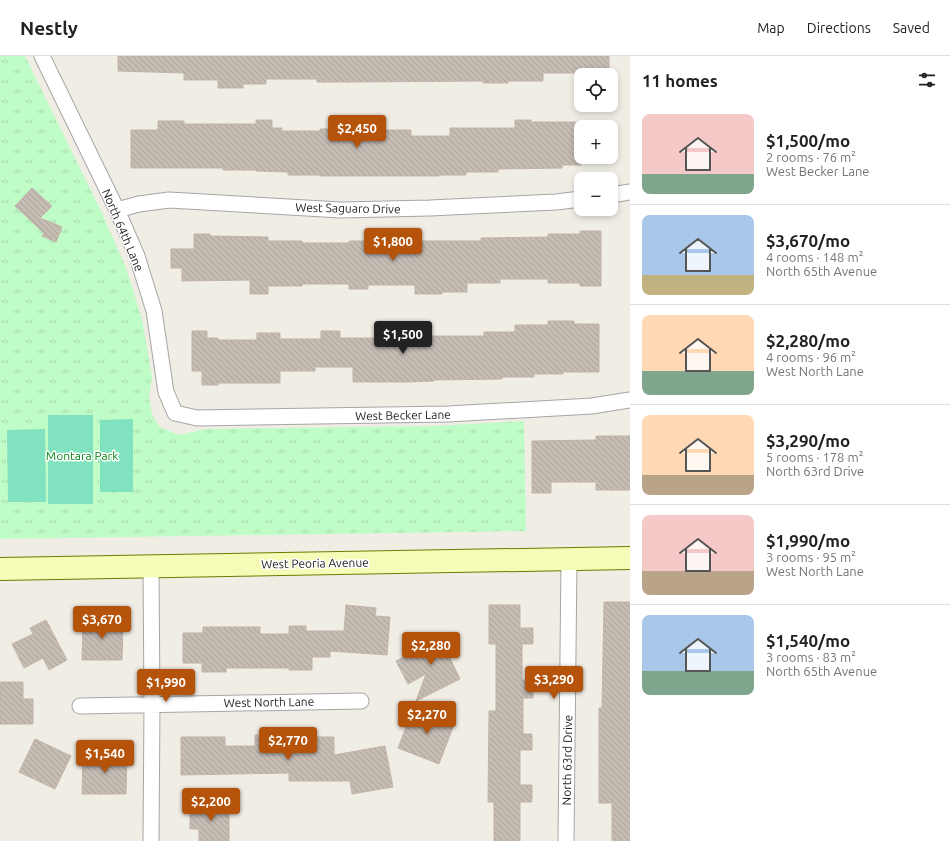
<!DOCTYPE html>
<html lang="en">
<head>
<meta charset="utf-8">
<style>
  :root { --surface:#fff; --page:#f2f2f2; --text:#222; --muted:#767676; --line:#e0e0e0; --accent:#b45309 }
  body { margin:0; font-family:Ubuntu,sans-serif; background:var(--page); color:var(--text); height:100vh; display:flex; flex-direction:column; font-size:15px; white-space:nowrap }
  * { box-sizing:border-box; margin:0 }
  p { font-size:13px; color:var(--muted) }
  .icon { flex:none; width:22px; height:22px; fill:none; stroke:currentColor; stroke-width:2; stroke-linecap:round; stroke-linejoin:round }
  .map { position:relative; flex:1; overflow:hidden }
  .side { display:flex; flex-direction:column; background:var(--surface); width:320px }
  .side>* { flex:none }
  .controls { position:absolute; left:574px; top:12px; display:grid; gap:8px }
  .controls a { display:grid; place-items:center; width:44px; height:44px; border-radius:8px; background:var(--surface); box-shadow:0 2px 6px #0003; font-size:20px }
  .price { position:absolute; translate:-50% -34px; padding:0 9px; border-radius:4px; background:var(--accent); color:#fff; font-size:13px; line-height:26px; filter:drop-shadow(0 1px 2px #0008) }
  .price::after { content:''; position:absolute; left:50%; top:24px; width:12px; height:9px; margin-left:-6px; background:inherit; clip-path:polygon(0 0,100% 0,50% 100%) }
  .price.active { background:#222; color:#fff }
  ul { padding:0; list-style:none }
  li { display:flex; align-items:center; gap:12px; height:100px; padding:0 12px }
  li+li { border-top:1px solid var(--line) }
  li span { display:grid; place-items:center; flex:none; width:112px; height:80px; border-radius:8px; color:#555 }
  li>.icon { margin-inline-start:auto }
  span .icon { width:48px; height:48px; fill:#fffc; stroke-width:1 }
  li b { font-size:17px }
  h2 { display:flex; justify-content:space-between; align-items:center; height:48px; padding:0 12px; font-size:17px }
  header { display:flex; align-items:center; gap:24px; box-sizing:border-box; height:56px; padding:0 20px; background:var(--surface); border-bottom:1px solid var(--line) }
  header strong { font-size:19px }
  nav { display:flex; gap:22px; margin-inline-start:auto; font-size:14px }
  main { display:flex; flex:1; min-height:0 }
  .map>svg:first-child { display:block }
  .park { fill:url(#park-tufts) }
  .pitch { fill:#80e2bf }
  .building { fill:url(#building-back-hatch); stroke:#c3b4a6 }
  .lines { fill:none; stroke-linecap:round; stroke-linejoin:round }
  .minor-casing { stroke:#a6a6a6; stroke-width:17 }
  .secondary-casing { stroke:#6a7c00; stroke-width:24 }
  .minor { stroke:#fff; stroke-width:15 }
  .secondary { stroke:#f6fcb7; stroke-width:22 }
  .labels { text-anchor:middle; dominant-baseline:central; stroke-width:3; stroke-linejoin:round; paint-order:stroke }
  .street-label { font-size:12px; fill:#1f1f1f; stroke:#fff }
  .park-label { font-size:12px; fill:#078315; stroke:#fff }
</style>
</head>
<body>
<header>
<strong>Nestly</strong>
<nav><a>Map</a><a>Directions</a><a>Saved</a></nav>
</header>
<main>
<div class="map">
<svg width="630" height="785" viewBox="0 0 630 785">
  <defs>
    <pattern id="park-tufts" width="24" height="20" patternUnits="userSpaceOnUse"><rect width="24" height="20" fill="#c0fcc7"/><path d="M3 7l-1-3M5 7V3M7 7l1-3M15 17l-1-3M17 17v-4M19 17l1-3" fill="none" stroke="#a5d8aa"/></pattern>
    <pattern id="building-back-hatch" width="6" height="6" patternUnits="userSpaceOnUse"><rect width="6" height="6" fill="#c5bcb4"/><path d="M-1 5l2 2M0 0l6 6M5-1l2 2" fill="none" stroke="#a9a19a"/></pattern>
  </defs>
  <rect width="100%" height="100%" fill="#f0ede5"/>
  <path class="park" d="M 0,0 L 25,0 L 101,155 L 126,212 L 142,263 L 152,321 L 149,341 L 152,359 L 160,371 L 179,379 L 205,373 L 436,370 L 524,365 L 526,475 L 0,483 Z"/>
  <path class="pitch" d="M 48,359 L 93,359 L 93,448 L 48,448 Z
    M 133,363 L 133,436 L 100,436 L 100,364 Z
    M 45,373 L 46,446 L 8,446 L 7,374 Z"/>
  <path class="building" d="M 118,0 L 609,0 L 609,14 L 576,14 L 576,17 L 543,17 L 543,25 L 508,25 L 508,27 L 483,27 L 483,25 L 350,26 L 317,26 L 317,23 L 266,23 L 266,28 L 243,28 L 243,32 L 218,32 L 218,24 L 184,24 L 184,17 L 118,15 Z
    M 256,64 L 272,64 L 272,72 L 282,72 L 282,75 L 320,75 L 320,73 L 353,73 L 353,66 L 379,66 L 379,74 L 411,74 L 411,80 L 450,80 L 450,72 L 515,72 L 515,64 L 531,64 L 531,66 L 581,66 L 581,109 L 562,109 L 562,112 L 498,113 L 498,116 L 466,116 L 466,119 L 439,119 L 439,120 L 320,120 L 320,119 L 288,119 L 288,116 L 256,115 L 256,114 L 223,114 L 223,112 L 131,112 L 131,74 L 158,74 L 158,65 L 184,65 L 184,68 L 256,68 Z
    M 32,132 L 52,150 L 40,162 L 62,171 L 56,186 L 42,180 L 44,177 L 15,150 Z
    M 580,175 L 601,175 L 601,230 L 580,230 L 580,227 L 548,227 L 548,223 L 500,223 L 500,227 L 467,227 L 467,236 L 442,236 L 442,238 L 415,238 L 415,229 L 368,229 L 368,233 L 349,233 L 349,228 L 302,228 L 302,230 L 268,230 L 268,238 L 250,238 L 250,224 L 182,225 L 182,212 L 171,212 L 171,193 L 194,193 L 194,178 L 210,178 L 210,180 L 268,181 L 268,185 L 302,185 L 302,187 L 349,187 L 349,185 L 481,185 L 481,182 L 548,181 L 548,178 L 580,178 Z
    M 548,265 L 574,265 L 574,268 L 599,268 L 599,316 L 563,316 L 563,318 L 534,318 L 534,321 L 502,321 L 502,323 L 434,324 L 434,325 L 406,326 L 353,326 L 353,311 L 315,311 L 315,315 L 280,315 L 280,327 L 218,327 L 218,329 L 202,329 L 202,315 L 192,315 L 192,275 L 207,275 L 207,282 L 218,282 L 218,284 L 257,284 L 257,277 L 280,277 L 280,283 L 321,283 L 321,275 L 340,275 L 340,282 L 387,282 L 387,280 L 484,280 L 484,276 L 515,276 L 515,269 L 548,269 Z
    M 596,380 L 630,380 L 630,434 L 596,434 L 596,426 L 551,426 L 551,437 L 532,437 L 532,385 L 596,384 Z
    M 604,546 L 630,546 L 630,785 L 612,785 L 612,747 L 599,747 L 599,652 L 602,652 Z
    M 346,549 L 376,552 L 375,560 L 390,561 L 387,599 L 330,595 L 330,601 L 312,601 L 312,614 L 289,614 L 289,612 L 226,612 L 226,616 L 202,616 L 202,607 L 183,607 L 183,577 L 203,577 L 203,571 L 260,571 L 260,578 L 289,578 L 289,570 L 306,570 L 306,575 L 344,575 Z
    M 489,549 L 520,549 L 520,572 L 533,572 L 533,588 L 522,588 L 522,624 L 533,624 L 533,642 L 523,642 L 523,678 L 532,678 L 532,694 L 520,694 L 520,729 L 532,729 L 532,746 L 520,746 L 520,785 L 494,785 L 494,746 L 488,746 L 489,655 L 496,655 L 496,588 L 489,588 Z
    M 83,561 L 106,561 L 106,568 L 123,569 L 122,604 L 82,604 Z
    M 46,564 L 67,604 L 49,614 L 43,602 L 24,612 L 12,588 L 33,578 L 30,572 Z
    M 452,576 L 458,588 L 446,594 L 460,623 L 416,645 L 426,618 L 408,628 L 396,605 Z
    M 0,626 L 23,626 L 23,643 L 33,643 L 33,668 L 0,668 Z
    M 414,651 L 455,666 L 439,708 L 398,692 Z
    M 255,679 L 279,679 L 279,695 L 309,695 L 309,681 L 334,681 L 334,699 L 385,690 L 393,731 L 352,738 L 350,725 L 289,725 L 289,717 L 181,719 L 181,681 L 225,681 L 225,690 L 255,690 Z
    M 35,683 L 71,700 L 55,733 L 19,716 Z
    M 105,694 L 127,694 L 126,738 L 82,738 L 83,701 L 105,701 Z
    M 190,749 L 229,749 L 229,785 L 199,785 L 199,773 L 190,773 Z"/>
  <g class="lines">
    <g class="minor-casing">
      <path id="minor" d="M 42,0 L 117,154 L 137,200 L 154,255 L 166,336 L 175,357 L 197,362 L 448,358 L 592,350 L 630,344
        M 611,139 L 630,136
        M 117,154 L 139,148 L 169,144 L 341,154 L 430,152 L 556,146 L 581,143
        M 151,510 L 152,649 L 151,785
        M 80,650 L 361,645
        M 566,785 L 569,503"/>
    </g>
    <g class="secondary-casing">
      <path id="secondary" d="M 0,513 L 630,502"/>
    </g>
    <use href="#minor" class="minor"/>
    <use href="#secondary" class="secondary"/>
  </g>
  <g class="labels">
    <g class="street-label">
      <text transform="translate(348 152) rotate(1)">West Saguaro Drive</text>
      <text transform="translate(123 174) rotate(67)">North 64th Lane</text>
      <text transform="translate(403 359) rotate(-1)">West Becker Lane</text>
      <text transform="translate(315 507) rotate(-1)">West Peoria Avenue</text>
      <text transform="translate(269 646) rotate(-1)">West North Lane</text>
      <text transform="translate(567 704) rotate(-89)">North 63rd Drive</text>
    </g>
    <g class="park-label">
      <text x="82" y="399">Montara Park</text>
    </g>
  </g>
</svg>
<div class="controls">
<a><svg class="icon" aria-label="locate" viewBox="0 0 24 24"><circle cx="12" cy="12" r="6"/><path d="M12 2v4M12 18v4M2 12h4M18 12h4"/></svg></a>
<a>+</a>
<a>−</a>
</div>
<b class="price" style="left:357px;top:93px">$2,450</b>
<b class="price" style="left:393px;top:206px">$1,800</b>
<b class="price active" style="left:403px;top:299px">$1,500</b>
<b class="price" style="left:102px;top:584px">$3,670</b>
<b class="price" style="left:431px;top:610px">$2,280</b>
<b class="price" style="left:554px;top:644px">$3,290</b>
<b class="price" style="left:166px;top:647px">$1,990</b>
<b class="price" style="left:427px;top:679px">$2,270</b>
<b class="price" style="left:288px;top:705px">$2,770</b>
<b class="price" style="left:105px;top:718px">$1,540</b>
<b class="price" style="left:211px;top:766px">$2,200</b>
</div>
<section class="side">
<h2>11 homes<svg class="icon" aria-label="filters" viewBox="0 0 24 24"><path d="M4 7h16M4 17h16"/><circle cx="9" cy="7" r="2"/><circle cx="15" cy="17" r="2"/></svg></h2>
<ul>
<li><span style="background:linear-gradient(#f6c9c9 75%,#7fa58c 0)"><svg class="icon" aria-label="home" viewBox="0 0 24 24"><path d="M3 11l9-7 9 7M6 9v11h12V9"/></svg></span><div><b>$1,500/mo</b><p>2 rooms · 76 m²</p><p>West Becker Lane</p></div></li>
<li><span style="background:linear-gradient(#a9c7e8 75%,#c2b280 0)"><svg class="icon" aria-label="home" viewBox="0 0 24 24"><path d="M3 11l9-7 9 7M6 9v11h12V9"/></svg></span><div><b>$3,670/mo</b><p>4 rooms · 148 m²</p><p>North 65th Avenue</p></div></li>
<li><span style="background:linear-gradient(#ffd9b3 70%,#7fa58c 0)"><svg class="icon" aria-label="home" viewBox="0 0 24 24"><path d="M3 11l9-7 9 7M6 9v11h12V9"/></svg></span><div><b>$2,280/mo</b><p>4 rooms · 96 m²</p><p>West North Lane</p></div></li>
<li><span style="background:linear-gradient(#ffd9b3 75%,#b9a48a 0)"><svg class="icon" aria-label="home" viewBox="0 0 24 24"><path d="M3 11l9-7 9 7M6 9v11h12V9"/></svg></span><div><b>$3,290/mo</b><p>5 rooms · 178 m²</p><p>North 63rd Drive</p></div></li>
<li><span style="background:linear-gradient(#f6c9c9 70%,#b9a48a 0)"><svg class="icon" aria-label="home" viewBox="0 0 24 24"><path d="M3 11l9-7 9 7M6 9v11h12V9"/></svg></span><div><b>$1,990/mo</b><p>3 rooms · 95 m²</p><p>West North Lane</p></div></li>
<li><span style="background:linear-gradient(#a9c7e8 70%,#7fa58c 0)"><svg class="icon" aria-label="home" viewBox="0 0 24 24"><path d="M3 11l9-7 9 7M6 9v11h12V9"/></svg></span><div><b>$1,540/mo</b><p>3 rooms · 83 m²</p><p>North 65th Avenue</p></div></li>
</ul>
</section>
</main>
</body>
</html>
